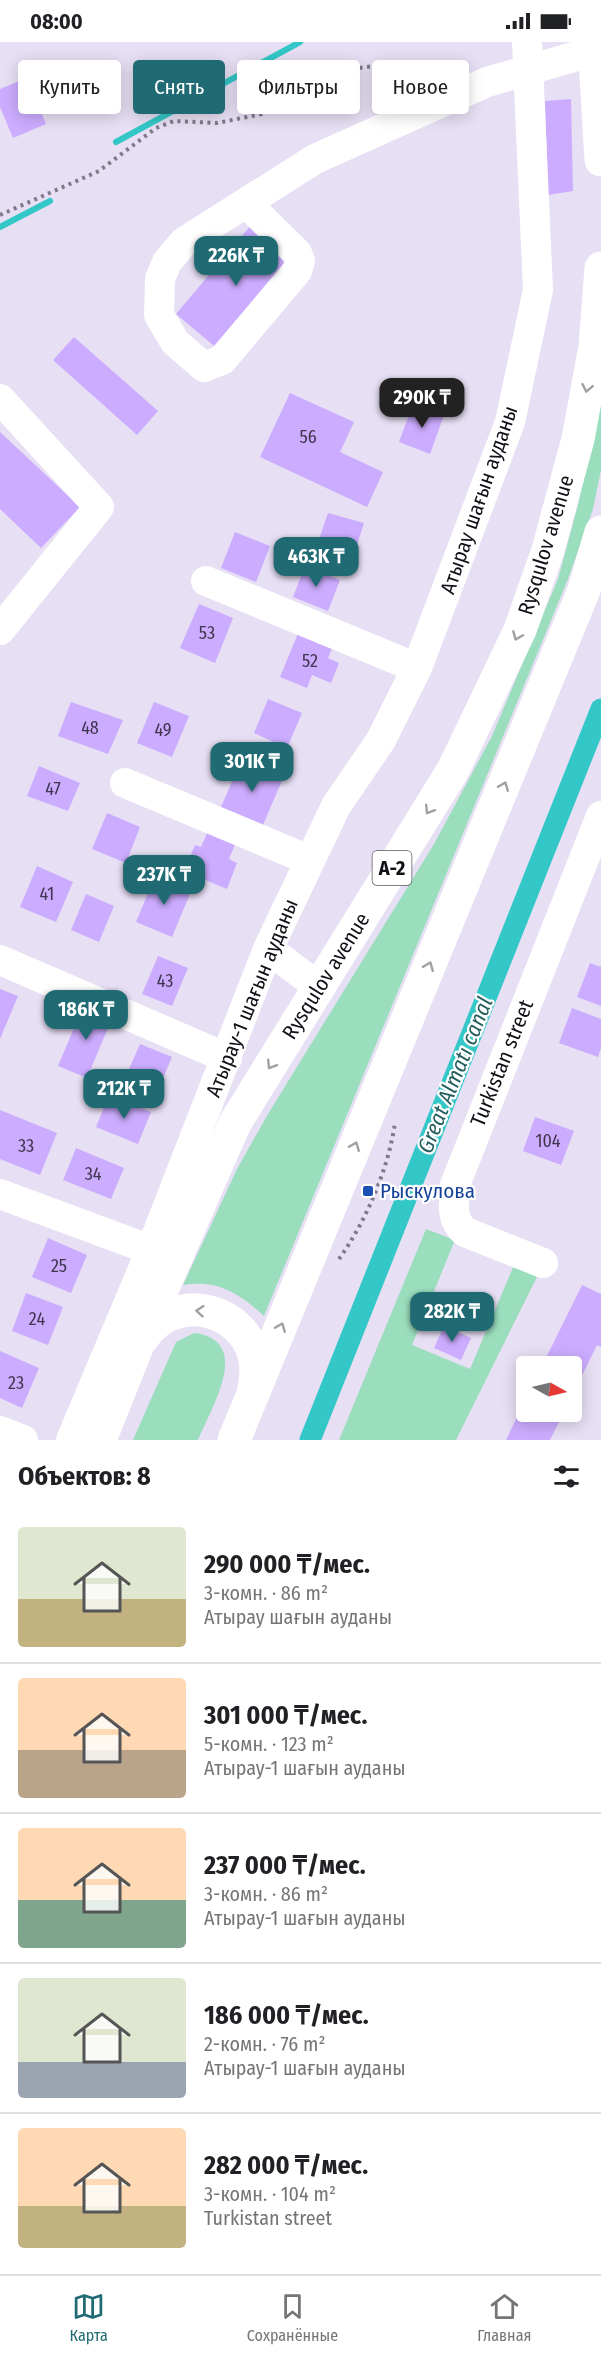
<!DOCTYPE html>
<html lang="ru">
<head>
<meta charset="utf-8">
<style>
  :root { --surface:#fff; --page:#f2f2f2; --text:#202124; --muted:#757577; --line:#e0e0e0; --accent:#206b73 }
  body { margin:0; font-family:"Fira Sans Condensed",sans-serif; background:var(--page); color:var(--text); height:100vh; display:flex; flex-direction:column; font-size:22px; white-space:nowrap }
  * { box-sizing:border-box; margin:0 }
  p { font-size:20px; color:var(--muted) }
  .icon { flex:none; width:33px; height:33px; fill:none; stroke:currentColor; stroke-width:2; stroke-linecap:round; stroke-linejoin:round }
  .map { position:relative; height:1398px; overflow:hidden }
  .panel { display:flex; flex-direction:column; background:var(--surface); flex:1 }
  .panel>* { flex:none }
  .banner { position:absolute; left:18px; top:18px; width:566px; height:54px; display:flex; gap:12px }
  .needle { width:39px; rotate:98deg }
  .buttons { position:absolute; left:516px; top:1314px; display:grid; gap:12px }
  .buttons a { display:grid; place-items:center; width:66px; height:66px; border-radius:6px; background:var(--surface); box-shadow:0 3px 15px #0003; font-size:30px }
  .price { position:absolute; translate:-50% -51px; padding:0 14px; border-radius:12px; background:var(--accent); color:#fff; font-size:20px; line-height:39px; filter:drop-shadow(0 2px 3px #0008) }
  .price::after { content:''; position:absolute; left:50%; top:36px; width:18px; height:14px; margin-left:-9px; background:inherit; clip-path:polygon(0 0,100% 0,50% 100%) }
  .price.active { background:#222; color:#fff }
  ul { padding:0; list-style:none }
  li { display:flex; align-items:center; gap:18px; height:150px; padding:0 18px }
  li+li { border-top:2px solid var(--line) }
  li span { display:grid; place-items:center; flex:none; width:168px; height:120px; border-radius:6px; color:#555 }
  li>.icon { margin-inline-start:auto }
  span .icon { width:72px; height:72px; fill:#fffc; stroke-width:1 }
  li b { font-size:26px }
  h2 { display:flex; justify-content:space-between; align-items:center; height:72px; padding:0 18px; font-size:26px }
  .tag { padding:0 21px; border-radius:6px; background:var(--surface); box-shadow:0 3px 15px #0003; font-size:21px; line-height:54px }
  .tag.active { background:var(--accent); color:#fff }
  .status { display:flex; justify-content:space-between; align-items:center; height:42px; padding:0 30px; background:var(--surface); direction:ltr }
  .status svg { height:16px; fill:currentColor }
  .menu { display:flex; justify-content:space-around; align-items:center; height:84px; border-top:2px solid var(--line); background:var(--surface); font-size:16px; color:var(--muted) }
  .menu a { display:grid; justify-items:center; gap:3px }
  .menu .active { color:var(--accent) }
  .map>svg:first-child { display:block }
  .green { fill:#9bdebe }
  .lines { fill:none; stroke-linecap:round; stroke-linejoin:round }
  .stream { stroke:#33c7c7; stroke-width:6 }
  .canal { stroke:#33c7c7; stroke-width:21 }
  .building { fill:#ccacfe }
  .path { stroke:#7f7a88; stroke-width:4; stroke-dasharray:3 4.5; stroke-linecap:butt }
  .minor { stroke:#fff; stroke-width:30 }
  .major { stroke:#fff; stroke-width:33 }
  .oneway { stroke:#a09fa2 }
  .transit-dot { fill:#1a4fb4; stroke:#fff; stroke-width:2 }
  .labels { text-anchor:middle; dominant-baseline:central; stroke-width:4.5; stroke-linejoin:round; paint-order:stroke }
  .number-label { font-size:18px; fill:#403650 }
  .shield { fill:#fff; stroke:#59575c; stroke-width:1.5 }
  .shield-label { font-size:20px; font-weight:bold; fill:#120f16 }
  .street-label { font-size:21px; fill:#120f16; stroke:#fff }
  .transit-label { font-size:21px; fill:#164399; stroke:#fff; text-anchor:start }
  .water-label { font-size:22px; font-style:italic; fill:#255e5f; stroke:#fff }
</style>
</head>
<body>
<div class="status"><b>08:00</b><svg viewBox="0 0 49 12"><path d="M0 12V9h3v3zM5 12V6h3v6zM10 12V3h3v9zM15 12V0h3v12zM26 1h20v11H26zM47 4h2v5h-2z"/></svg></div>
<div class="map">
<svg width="601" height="1398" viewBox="0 0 601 1398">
  <rect width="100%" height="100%" fill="#e7dff4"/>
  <path class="green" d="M 601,345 L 601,428 L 593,467 L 568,537 L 264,1274 C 240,1252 218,1237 183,1243 L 237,1127 L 268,1072 L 434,802 L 492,694 L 558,537 L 578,463 Z
    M 426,1187 L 455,1198 L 412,1303 L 470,1327 L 514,1223 L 537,1235 L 456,1398 L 339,1398 Z
    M 194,1291 C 254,1298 211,1366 198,1398 L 133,1398 L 176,1300 Z"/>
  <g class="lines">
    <path class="stream" d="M 116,100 L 300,0
      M 0,185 L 50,159"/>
    <path class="canal" d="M 310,1398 L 601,667"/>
  </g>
  <path class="building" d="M 27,36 L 46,82 L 13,96 L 0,65 L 0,47 Z
    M 571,57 L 573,149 L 548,153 L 545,59 Z
    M 252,182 L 295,219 L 219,308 L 176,272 Z
    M 74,295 L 158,369 L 137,393 L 53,318 Z
    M 290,351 L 354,380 L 340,410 L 383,430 L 367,465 L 260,415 Z
    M 413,362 L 444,373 L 430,412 L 399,400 Z
    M 0,390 L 80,465 L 41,506 L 0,467 Z
    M 328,471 L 364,481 L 351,521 L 316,506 Z
    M 235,490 L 270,504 L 256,540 L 221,526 Z
    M 305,524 L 340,538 L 328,569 L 293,555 Z
    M 199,562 L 233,576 L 215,621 L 180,606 Z
    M 299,589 L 333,604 L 328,616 L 339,621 L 331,641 L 312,633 L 307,646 L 280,635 Z
    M 268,657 L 302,671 L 287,706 L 254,691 Z
    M 71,660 L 123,678 L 108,712 L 58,694 Z
    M 154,660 L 189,674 L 172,715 L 137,701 Z
    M 244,712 L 286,729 L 260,790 L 218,772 Z
    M 39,724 L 80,741 L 68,769 L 27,754 Z
    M 107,771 L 140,785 L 126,821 L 92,807 Z
    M 208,789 L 236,800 L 229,817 L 237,821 L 227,847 L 184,829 L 195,803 L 201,805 Z
    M 37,824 L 73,840 L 56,880 L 20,865 Z
    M 156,832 L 192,847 L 172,895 L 136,880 Z
    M 86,852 L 114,864 L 99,900 L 71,888 Z
    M 158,914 L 188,926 L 172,964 L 142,952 Z
    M 590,921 L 601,925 L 601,964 L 577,955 Z
    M 0,947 L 18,954 L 0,997 Z
    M 84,962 L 113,974 L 87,1036 L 58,1024 Z
    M 572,966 L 601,977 L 601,1006 L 598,1015 L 559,1001 Z
    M 140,1002 L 172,1015 L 154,1057 L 122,1043 Z
    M 109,1053 L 151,1070 L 138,1102 L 96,1085 Z
    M 0,1068 L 57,1091 L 40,1133 L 0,1117 Z
    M 535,1075 L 574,1089 L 561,1123 L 523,1109 Z
    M 76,1106 L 124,1126 L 111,1157 L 63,1138 Z
    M 48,1196 L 87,1213 L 71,1251 L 32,1235 Z
    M 582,1243 L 601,1252 L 601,1305 L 597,1303 L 572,1354 L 572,1324 L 542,1324 Z
    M 26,1251 L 63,1265 L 48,1303 L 12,1289 Z
    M 444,1284 L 471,1296 L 461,1318 L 434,1306 Z
    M 0,1309 L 39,1326 L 22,1366 L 0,1356 Z
    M 526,1356 L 526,1370 L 564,1370 L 550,1398 L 506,1398 Z"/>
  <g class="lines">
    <path class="path" d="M 0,173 L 99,129 L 156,86 L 174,79 L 217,81 L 262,72 L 338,28 L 385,23 L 436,25 L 449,29
      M 339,1217 C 366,1179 388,1128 395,1081"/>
    <path class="minor" d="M 246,161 L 297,211 L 300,219 L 297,229 L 222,318 L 204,325 L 175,300 L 159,273 L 160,237 L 167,220 L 184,200 L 315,117 L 487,40 L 594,9
      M 0,357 L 99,465 L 0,588
      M 206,539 L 417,626
      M 125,741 L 309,818
      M 268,907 L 319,945
      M 0,918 L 227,1016
      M 0,1152 L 151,1208
      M 543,1221 L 465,1190 C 450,1177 454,1161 455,1143 L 601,774
      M 0,1389 L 23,1398
      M 71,1398 L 151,1208 L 268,907 L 336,764 L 381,698 L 417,626 L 510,380 L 538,248 L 527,0"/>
    <path class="major" d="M 594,0 L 601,118
      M 142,1297 C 181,1238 270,1276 254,1345
      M 100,1398 L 137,1305 L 235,1081 L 453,728 L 520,588 L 548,508 L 578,397 L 595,305 L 601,226
      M 234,1398 L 584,548 L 601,490"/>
  </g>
  <defs><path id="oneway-chevron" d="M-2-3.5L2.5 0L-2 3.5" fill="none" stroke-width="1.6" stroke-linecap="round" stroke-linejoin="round" transform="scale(1.5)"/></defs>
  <g class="oneway">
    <use href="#oneway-chevron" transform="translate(587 346) rotate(101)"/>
    <use href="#oneway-chevron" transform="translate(517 594) rotate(113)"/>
    <use href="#oneway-chevron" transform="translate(504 744) rotate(-68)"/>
    <use href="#oneway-chevron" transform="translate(429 768) rotate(122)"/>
    <use href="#oneway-chevron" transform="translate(429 924) rotate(-68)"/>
    <use href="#oneway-chevron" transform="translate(271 1023) rotate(122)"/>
    <use href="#oneway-chevron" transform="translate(355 1104) rotate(-68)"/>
    <use href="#oneway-chevron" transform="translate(200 1269) rotate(-175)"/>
    <use href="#oneway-chevron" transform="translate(281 1285) rotate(-68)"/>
  </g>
  <rect class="transit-dot" x="362" y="1143" width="12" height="12" rx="3"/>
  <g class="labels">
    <g class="number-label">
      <text x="308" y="395">56</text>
      <text x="207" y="591">53</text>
      <text x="310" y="619">52</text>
      <text x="90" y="686">48</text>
      <text x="163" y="688">49</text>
      <text x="53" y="747">47</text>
      <text x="47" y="852">41</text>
      <text x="165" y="939">43</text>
      <text x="548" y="1099">104</text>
      <text x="26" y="1104">33</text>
      <text x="93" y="1132">34</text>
      <text x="59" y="1224">25</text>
      <text x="37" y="1277">24</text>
      <text x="16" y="1341">23</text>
    </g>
    <rect class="shield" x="372.5" y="809" width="39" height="34" rx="4.5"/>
    <g class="shield-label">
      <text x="392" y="826">A-2</text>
    </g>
    <g class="street-label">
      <text transform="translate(479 458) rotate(-71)">Атырау шағын ауданы</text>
      <text transform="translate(546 503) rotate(-73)">Rysqulov avenue</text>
      <text transform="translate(326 934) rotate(-58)">Rysqulov avenue</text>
      <text transform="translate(252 956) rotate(-68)">Атырау-1 шағын ауданы</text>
      <text transform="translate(502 1021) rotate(-68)">Turkistan street</text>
    </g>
    <g class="transit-label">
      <text x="380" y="1149">Рыскулова</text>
    </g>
    <g class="water-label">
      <text transform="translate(455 1033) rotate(-68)">Great Almatı canal</text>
    </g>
  </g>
</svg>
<div class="buttons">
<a><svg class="needle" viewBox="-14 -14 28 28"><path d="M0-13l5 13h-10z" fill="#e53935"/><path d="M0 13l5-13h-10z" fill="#757577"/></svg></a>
</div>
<b class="price" style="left:236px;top:245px">226K ₸</b>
<b class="price active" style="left:422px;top:387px">290K ₸</b>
<b class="price" style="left:316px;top:546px">463K ₸</b>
<b class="price" style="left:252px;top:751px">301K ₸</b>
<b class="price" style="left:164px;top:864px">237K ₸</b>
<b class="price" style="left:86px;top:999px">186K ₸</b>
<b class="price" style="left:124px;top:1078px">212K ₸</b>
<b class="price" style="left:452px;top:1301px">282K ₸</b>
<div class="banner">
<a class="tag">Купить</a>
<a class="tag active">Снять</a>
<a class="tag">Фильтры</a>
<a class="tag">Новое</a>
</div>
</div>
<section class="panel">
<h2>Объектов: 8<svg class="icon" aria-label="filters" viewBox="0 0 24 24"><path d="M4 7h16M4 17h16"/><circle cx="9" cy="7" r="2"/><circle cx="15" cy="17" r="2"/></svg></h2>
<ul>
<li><span style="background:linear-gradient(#dfe7d0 60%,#c2b280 0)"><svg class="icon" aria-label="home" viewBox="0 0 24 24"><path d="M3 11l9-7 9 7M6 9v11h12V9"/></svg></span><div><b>290 000 ₸/мес.</b><p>3-комн. · 86 m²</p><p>Атырау шағын ауданы</p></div></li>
<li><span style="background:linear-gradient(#ffd9b3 60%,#b9a48a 0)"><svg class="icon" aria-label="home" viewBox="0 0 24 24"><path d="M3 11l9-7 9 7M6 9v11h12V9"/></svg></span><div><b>301 000 ₸/мес.</b><p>5-комн. · 123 m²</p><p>Атырау-1 шағын ауданы</p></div></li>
<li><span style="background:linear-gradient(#ffd9b3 60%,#7fa58c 0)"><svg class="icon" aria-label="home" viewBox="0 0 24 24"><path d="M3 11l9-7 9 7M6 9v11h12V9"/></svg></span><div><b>237 000 ₸/мес.</b><p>3-комн. · 86 m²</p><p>Атырау-1 шағын ауданы</p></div></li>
<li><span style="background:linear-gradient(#dfe7d0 70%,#9aa5b1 0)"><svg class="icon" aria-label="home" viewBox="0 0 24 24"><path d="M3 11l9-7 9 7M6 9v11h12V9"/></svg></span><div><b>186 000 ₸/мес.</b><p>2-комн. · 76 m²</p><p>Атырау-1 шағын ауданы</p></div></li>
<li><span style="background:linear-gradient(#ffd9b3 65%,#c2b280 0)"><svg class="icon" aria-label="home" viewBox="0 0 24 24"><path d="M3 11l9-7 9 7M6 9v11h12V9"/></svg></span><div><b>282 000 ₸/мес.</b><p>3-комн. · 104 m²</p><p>Turkistan street</p></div></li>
</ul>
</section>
<nav class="menu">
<a class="active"><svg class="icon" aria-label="map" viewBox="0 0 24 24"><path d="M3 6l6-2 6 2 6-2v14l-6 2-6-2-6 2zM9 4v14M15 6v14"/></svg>Карта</a>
<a><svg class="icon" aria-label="saved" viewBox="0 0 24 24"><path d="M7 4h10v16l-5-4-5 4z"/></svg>Сохранённые</a>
<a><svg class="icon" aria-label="home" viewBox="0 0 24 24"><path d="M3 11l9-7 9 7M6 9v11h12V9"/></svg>Главная</a>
</nav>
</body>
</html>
